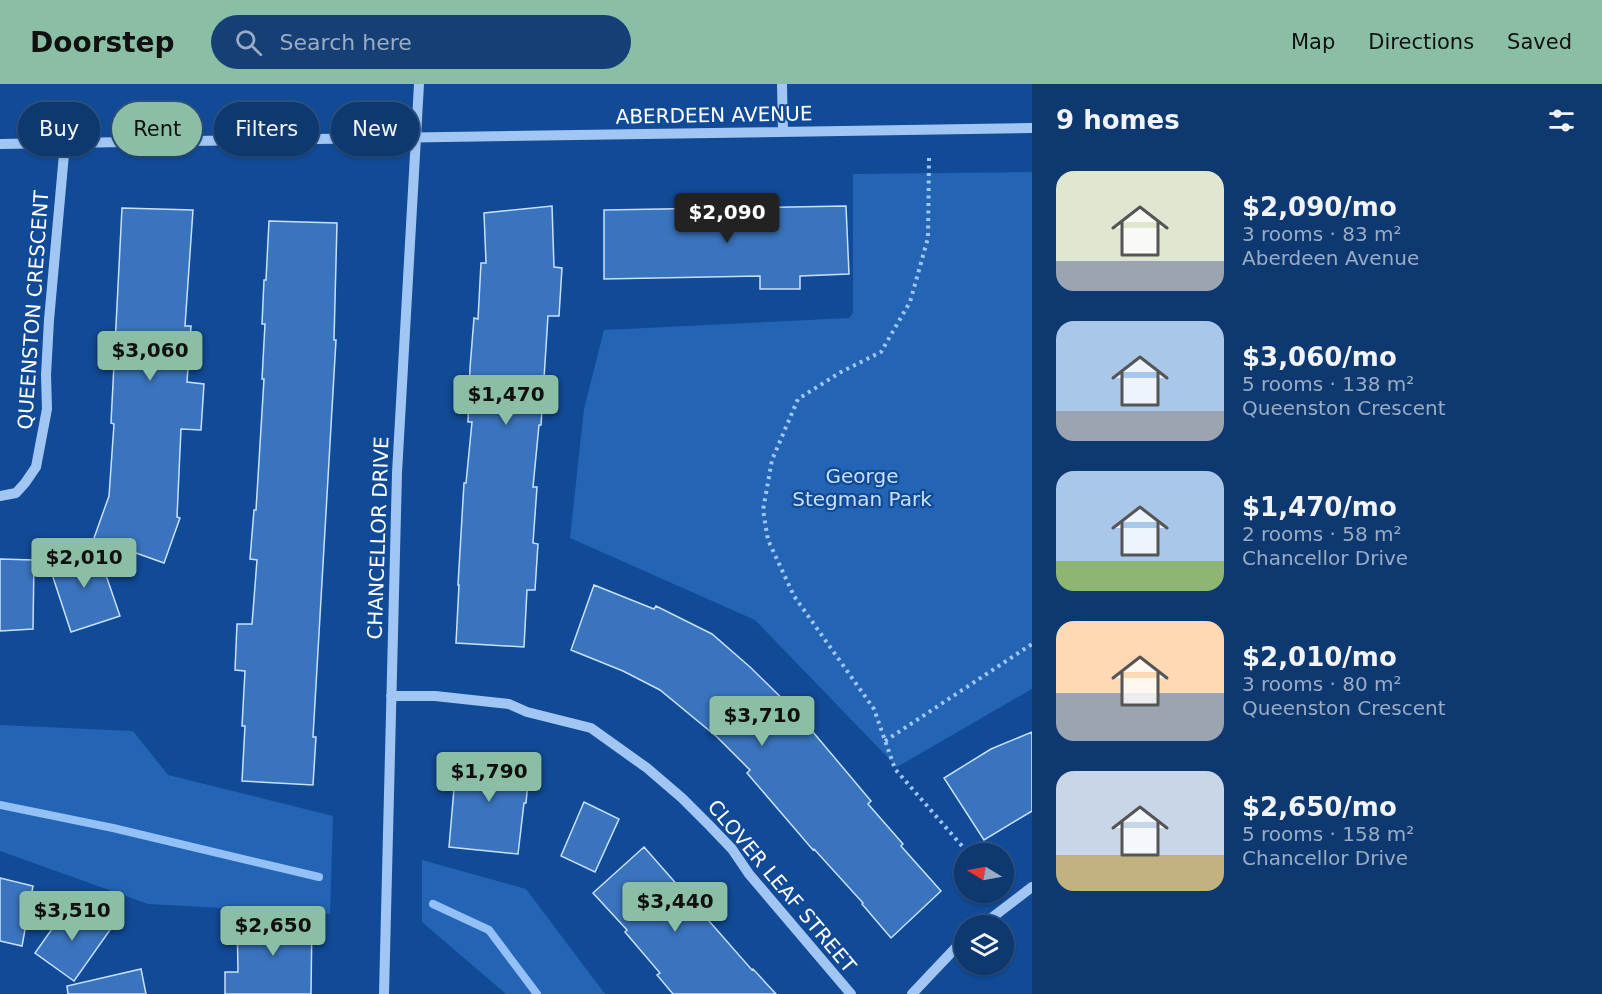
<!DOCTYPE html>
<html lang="en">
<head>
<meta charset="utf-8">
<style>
  :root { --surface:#0d3870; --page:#163f75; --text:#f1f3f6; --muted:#9aacc3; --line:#2d5283; --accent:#8abfa5 }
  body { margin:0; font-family:"DejaVu Sans",sans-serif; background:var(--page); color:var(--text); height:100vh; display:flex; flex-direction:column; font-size:22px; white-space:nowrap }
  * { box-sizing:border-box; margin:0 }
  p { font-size:20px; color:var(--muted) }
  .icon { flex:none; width:33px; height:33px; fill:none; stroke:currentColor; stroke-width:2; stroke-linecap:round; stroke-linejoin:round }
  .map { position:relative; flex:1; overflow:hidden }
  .details { display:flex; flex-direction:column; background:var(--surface); width:570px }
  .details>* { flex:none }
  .hud { position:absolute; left:18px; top:18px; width:570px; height:54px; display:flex; gap:12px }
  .needle { width:39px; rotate:280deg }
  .controls { position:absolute; left:954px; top:759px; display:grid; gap:12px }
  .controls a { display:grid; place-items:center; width:60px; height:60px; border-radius:50%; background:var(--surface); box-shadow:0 2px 4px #0004,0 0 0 2px var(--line); font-size:30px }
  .price { position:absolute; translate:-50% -51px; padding:0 14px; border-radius:6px; background:var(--accent); color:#111; font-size:20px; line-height:39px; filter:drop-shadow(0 2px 3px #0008) }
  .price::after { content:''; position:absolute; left:50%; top:36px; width:18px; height:14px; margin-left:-9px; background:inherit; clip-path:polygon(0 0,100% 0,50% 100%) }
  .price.selected { background:#222; color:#fff }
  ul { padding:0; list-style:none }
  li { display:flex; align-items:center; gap:18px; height:150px; padding:0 24px }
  li span { display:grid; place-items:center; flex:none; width:168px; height:120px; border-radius:18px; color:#555 }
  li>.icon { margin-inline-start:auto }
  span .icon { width:72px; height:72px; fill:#fffc; stroke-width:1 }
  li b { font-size:26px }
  h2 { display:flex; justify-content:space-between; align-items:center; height:72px; padding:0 24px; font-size:26px }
  .chip { padding:0 21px; border-radius:27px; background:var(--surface); box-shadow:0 2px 4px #0004,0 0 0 2px var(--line); font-size:21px; line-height:54px }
  .chip.selected { background:var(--accent); color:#111 }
  header { display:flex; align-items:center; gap:36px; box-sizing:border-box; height:84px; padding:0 30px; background:var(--accent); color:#111 }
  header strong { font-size:28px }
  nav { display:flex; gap:33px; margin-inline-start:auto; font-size:21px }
  .search { width:420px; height:54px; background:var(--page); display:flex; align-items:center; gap:15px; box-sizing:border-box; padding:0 21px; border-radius:33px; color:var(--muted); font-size:22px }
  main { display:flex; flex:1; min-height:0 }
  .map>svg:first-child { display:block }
  .green { fill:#2464b5 }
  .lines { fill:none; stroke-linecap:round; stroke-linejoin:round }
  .stream { stroke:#92c0f7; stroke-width:8 }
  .building { fill:#3a74be; stroke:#c9e0fd; stroke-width:1.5 }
  .path { stroke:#a1c6f3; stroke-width:4; stroke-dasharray:3 4.5; stroke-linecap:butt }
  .minor { stroke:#a1c6f3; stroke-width:10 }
  .labels { text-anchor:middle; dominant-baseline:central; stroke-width:4.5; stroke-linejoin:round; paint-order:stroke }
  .street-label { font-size:20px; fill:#fff; stroke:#114a96 }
  .park-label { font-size:20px; fill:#c9e0fd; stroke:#114a96 }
</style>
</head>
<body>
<header>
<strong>Doorstep</strong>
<div class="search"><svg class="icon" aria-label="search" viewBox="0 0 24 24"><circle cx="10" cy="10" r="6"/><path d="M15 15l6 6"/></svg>Search here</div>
<nav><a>Map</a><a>Directions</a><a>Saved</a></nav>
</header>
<main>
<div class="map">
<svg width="1032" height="910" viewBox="0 0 1032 910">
  <rect width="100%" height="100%" fill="#114a96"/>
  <path class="green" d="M 1032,88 L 1032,605 L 897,683 L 755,536 L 570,454 L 584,325 L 604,246 L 849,234 L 853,229 L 853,90 Z
    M 0,641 L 133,647 L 168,691 L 333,732 L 330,830 L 148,820 L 0,767 Z
    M 422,776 L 526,805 L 605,910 L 506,910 L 422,838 Z"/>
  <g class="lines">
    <path class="stream" d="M 0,721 L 113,744 L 319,793
      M 433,820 L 489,846 L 537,910"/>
  </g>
  <path class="building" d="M 552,122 L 554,183 L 562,184 L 559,232 L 548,232 L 541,341 L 539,341 L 533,403 L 537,403 L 533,459 L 538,460 L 535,506 L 527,506 L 524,563 L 456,559 L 459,501 L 458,501 L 464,399 L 466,399 L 472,338 L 468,338 L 470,284 L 474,234 L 478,235 L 481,179 L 486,179 L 484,129 Z
    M 846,122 L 849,190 L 800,192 L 800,205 L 760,205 L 760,192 L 604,195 L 604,126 Z
    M 122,124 L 193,126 L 185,242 L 191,242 L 187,298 L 204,300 L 201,346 L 181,345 L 177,433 L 180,434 L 164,479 L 94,454 L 109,412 L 114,340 L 111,339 Z
    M 269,137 L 337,139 L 334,256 L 336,256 L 313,653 L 316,653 L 313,701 L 242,697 L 245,642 L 242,642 L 245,587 L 235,586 L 237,540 L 252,540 L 257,476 L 250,475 L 254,426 L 256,426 L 264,295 L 262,295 L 265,240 L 262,240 L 264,196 L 266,196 Z
    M 96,462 L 120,532 L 71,548 L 48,478 Z
    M 0,475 L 34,476 L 33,545 L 0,547 Z
    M 594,501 L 654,525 L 656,522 L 712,550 L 750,583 L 797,629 L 871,717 L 868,720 L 903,760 L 901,762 L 941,807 L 891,854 L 862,820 L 863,819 L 814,765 L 813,766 L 747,689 L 750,686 L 717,653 L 660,606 L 623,587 L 571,566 Z
    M 1032,648 L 1032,727 L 984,756 L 944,694 L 991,665 Z
    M 457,670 L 530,677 L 526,719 L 524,719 L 518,770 L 449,763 Z
    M 584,718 L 619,735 L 595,788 L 561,772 Z
    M 644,763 L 752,886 L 753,885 L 776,910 L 673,910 L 657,891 L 660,889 L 625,848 L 627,846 L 593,809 Z
    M 0,794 L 33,802 L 22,862 L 0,857 Z
    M 71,818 L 110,846 L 74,897 L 35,869 Z
    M 237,833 L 312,833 L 311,910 L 225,910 L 225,888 L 238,888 Z
    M 141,885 L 146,910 L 68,910 L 67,902 Z"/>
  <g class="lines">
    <path class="path" d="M 929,74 L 928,154 L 910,218 L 881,268 L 841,288 L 798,315 L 772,376 L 763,426 L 768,456 L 794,512 L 874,625 L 895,685 L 969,770
      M 885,657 L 1032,560"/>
    <path class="minor" d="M 782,0 L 783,48
      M 0,60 L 1032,44
      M 0,412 L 16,409 L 25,399 L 36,383 L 47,325 L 46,291 L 49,236 L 65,59
      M 391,612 L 435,612 L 509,620 L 527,628 L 591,644 L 647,684 L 682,714 L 710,742 L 732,765 L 749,790 L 851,910
      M 981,842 L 1032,803
      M 384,910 L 397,389 L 419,0
      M 912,910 L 964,855"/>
  </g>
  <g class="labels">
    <g class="street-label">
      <text transform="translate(714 31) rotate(-1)">ABERDEEN AVENUE</text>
      <text transform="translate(33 226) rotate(-86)">QUEENSTON CRESCENT</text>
      <text transform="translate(378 454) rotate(-88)">CHANCELLOR DRIVE</text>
      <text transform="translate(782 802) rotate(50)">CLOVER LEAF STREET</text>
    </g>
    <g class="park-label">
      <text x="862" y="392">George<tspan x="862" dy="23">Stegman Park</tspan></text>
    </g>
  </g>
</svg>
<div class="controls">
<a><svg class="needle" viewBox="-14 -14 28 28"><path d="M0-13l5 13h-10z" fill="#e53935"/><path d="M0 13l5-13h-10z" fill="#9aacc3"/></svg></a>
<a><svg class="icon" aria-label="layers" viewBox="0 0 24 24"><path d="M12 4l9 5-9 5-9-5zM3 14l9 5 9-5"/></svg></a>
</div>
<b class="price selected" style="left:727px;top:160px">$2,090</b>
<b class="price" style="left:150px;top:298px">$3,060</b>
<b class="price" style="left:506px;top:342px">$1,470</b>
<b class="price" style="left:84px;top:505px">$2,010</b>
<b class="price" style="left:762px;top:663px">$3,710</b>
<b class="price" style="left:489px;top:719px">$1,790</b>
<b class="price" style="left:675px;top:849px">$3,440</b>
<b class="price" style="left:72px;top:858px">$3,510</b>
<b class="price" style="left:273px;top:873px">$2,650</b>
<div class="hud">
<a class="chip">Buy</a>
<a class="chip selected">Rent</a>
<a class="chip">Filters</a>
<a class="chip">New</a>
</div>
</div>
<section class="details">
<h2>9 homes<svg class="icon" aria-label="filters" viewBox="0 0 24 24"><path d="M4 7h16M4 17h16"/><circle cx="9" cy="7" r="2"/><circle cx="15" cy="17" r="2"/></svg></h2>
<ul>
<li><span style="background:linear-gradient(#dfe7d0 75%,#9aa5b1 0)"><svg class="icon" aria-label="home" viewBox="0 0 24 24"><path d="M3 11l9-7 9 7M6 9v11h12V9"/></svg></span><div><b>$2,090/mo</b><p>3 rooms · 83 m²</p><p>Aberdeen Avenue</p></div></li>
<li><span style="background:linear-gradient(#a9c7e8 75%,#9aa5b1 0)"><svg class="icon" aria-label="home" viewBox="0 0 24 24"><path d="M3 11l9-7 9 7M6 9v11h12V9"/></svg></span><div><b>$3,060/mo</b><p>5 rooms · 138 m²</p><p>Queenston Crescent</p></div></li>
<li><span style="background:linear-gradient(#a9c7e8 75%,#8fb573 0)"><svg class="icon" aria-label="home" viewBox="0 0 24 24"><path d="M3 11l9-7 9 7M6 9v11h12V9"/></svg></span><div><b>$1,470/mo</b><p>2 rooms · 58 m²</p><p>Chancellor Drive</p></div></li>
<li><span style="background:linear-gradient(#ffd9b3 60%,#9aa5b1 0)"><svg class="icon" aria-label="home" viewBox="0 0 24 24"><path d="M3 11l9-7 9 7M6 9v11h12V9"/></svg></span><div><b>$2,010/mo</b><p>3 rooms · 80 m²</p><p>Queenston Crescent</p></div></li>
<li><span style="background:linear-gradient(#c9d6e8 70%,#c2b280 0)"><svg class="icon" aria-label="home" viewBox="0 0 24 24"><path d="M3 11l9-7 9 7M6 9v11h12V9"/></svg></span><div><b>$2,650/mo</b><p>5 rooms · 158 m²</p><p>Chancellor Drive</p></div></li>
</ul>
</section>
</main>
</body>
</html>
